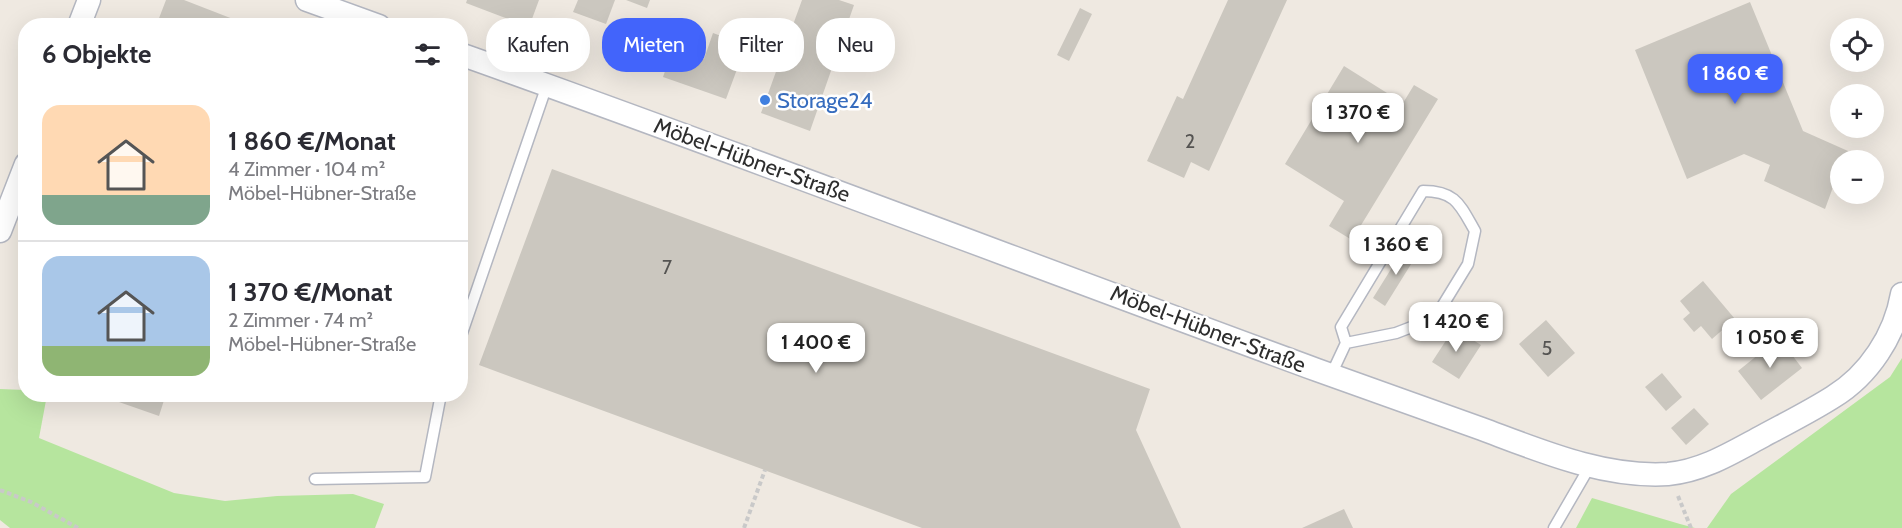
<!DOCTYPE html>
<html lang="de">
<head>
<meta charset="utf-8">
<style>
  :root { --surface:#fff; --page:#f7f7f7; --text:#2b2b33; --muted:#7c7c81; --line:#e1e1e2; --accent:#4264fb }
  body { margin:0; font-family:Cabin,sans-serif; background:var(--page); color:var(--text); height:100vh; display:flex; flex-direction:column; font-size:22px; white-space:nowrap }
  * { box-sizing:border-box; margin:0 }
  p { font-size:20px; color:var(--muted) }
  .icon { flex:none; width:33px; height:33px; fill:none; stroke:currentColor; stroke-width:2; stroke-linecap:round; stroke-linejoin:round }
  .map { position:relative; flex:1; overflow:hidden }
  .drawer { position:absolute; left:18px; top:18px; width:450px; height:384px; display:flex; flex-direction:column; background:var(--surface); border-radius:24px; box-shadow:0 6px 24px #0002 }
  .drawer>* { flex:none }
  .guide { position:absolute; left:486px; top:18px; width:570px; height:54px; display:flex; gap:12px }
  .buttons { position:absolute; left:1830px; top:18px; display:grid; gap:12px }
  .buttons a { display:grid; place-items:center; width:54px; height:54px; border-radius:50%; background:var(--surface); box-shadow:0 6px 24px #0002; font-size:30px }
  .price { position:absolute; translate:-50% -51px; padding:0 14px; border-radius:12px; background:#fff; color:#222; font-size:20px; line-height:39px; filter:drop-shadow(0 2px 3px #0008) }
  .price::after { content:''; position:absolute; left:50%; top:36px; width:18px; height:14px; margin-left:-9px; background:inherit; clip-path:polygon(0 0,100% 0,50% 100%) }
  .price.on { background:var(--accent); color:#fff }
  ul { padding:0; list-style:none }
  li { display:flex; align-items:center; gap:18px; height:150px; padding:0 24px }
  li+li { border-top:2px solid var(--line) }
  li span { display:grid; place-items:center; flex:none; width:168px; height:120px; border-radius:18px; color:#555 }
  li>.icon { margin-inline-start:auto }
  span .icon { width:72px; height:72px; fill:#fffc; stroke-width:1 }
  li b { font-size:26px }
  h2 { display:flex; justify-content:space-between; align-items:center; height:72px; padding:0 24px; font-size:26px }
  .chip { padding:0 21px; border-radius:24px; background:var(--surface); box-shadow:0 6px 24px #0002; font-size:21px; line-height:54px }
  .chip.on { background:var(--accent); color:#fff }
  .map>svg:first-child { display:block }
  .green { fill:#b6e59e }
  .building { fill:#cbc7bf }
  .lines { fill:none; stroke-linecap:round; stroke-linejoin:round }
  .lane-casing { stroke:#b4b7c1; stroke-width:13 }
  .street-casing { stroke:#b4b7c1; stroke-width:25 }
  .path { stroke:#c9c9c9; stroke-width:4; stroke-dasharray:4.5 3; stroke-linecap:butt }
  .lane { stroke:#fff; stroke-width:10 }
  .street { stroke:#fff; stroke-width:22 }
  .shop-dot { fill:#3f7fe0; stroke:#fff; stroke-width:2 }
  .labels { text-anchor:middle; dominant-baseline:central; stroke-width:5; stroke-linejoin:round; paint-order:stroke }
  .number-label { font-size:20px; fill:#555452 }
  .shop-label { font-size:22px; fill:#366cbe; stroke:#fff; text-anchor:start }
  .street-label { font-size:22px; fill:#2e2e2e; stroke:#fff }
</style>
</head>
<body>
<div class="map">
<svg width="1902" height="528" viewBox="0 0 1902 528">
  <rect width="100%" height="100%" fill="#efe9e1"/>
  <path class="green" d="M 1902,358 L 1902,528 L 1707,528 L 1731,494 L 1890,377 Z
    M 0,389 L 25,390 L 26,394 L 47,395 L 39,438 L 174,493 L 225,501 L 277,496 L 353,494 L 384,504 L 375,528 L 10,528 L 0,520 Z
    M 1592,498 L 1680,524 L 1695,528 L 1576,528 Z"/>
  <path class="building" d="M 166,0 L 184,0 L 251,26 L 156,26 Z
    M 467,0 L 539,0 L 529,27 L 466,3 Z
    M 578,0 L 615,0 L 606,24 L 573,12 Z
    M 626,0 L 650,0 L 647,8 Z
    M 802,0 L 839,0 L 854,5 L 810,131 L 761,113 Z
    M 1228,0 L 1287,0 L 1209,171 L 1191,162 L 1184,178 L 1147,161 L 1177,96 L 1183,99 Z
    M 1750,2 L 1803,131 L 1848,151 L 1844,160 L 1840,160 L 1840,168 L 1825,209 L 1764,181 L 1770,165 L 1744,154 L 1687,179 L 1635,50 Z
    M 1080,8 L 1092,14 L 1069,61 L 1057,55 Z
    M 713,33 L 746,45 L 726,99 L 663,77 L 673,48 L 704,59 Z
    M 1344,66 L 1403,103 L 1414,85 L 1438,99 L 1352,240 L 1329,226 L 1344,201 L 1285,164 Z
    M 552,169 L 1150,389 L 1136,430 L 1181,528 L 922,528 L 479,365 Z
    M 1406,245 L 1418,253 L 1385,306 L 1373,298 Z
    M 1703,281 L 1735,319 L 1712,339 L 1701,326 L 1694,332 L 1683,319 L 1690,313 L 1680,301 Z
    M 1546,320 L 1575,353 L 1548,377 L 1519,344 Z
    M 1454,328 L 1481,345 L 1459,379 L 1432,362 Z
    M 1779,338 L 1802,368 L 1761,400 L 1738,371 Z
    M 1662,373 L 1682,397 L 1666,411 L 1645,387 Z
    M 96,394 L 166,394 L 159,416 Z
    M 1694,408 L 1709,424 L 1686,445 L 1671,428 Z
    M 1344,509 L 1353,528 L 1302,528 Z"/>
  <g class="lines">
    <g class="lane-casing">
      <path id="lane" d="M 460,339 L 547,85
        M 1331,375 L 1346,343 L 1341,327 L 1423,191 C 1456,191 1460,205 1475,231 L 1468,264 L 1435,318 L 1396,333 L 1346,343
        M 315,479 L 425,477 L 441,394
        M 1554,528 L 1590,466"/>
    </g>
    <g class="street-casing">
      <path id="street" d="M 307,0 L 379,26
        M 79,26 L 89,0
        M 460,54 C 747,156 1031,265 1317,370 C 1372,390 1427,409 1482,429 C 1541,451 1604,478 1668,474 C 1703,471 1733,452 1763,436 C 1787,423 1811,411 1833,397 C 1869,375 1895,335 1902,294
        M 0,231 L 26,164"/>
    </g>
    <path class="path" d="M 0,490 L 31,502 L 78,528
      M 1678,496 L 1691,528
      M 744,528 L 765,470"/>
    <use href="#lane" class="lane"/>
    <use href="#street" class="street"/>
  </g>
  <circle class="shop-dot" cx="765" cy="100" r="6"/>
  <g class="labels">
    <g class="number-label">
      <text x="1190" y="141">2</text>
      <text x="667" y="267">7</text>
      <text x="1547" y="348">5</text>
    </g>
    <g class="shop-label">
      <text x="777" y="100">Storage24</text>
    </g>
    <g class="street-label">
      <text transform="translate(752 160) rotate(20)">Möbel-Hübner-Straße</text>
      <text transform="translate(1208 329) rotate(21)">Möbel-Hübner-Straße</text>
    </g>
  </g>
</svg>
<div class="buttons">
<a><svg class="icon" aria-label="locate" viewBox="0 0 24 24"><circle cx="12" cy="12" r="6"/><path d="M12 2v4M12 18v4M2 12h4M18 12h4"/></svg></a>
<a>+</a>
<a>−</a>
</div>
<b class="price on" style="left:1735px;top:105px">1 860 €</b>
<b class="price" style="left:1358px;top:144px">1 370 €</b>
<b class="price" style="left:1396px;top:276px">1 360 €</b>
<b class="price" style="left:1456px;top:353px">1 420 €</b>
<b class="price" style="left:1770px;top:369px">1 050 €</b>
<b class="price" style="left:816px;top:374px">1 400 €</b>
<div class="guide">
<a class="chip">Kaufen</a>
<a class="chip on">Mieten</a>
<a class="chip">Filter</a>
<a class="chip">Neu</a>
</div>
<section class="drawer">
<h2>6 Objekte<svg class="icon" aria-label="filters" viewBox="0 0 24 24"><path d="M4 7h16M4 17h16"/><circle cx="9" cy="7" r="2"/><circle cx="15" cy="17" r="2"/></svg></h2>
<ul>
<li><span style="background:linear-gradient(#ffd9b3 75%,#7fa58c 0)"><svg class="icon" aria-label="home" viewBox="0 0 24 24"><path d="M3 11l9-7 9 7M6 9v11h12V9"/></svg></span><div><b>1 860 €/Monat</b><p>4 Zimmer · 104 m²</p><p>Möbel-Hübner-Straße</p></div></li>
<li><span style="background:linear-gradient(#a9c7e8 75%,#8fb573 0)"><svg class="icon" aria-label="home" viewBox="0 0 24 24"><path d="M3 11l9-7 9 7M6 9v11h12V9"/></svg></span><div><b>1 370 €/Monat</b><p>2 Zimmer · 74 m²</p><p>Möbel-Hübner-Straße</p></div></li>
</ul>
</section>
</div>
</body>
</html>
